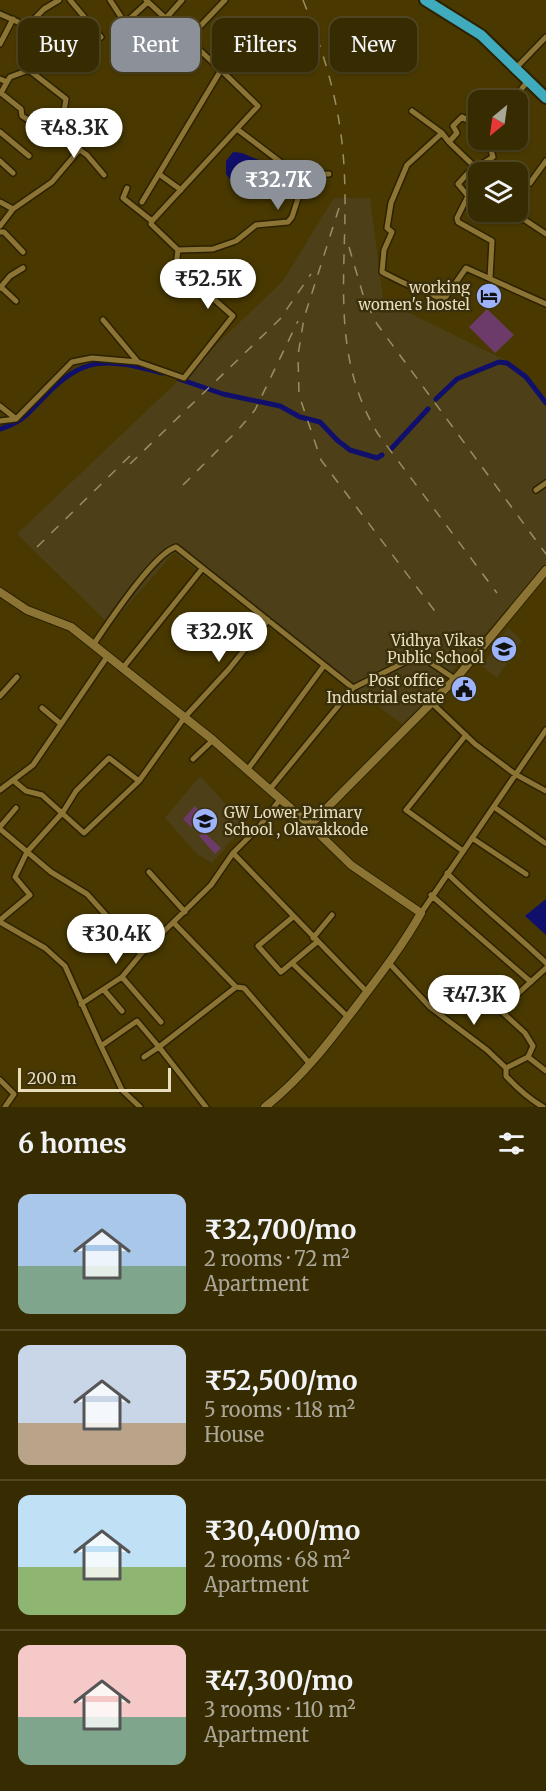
<!DOCTYPE html>
<html lang="en">
<head>
<meta charset="utf-8">
<style>
  :root { --surface:#372b01; --page:#423710; --text:#f1f3f6; --muted:#aaa799; --line:#514723; --accent:#8c9099 }
  body { margin:0; font-family:Merriweather,serif; background:var(--page); color:var(--text); height:100vh; display:flex; flex-direction:column; font-size:22px; white-space:nowrap }
  * { box-sizing:border-box; margin:0 }
  p { font-size:20px; color:var(--muted) }
  .icon { flex:none; width:33px; height:33px; fill:none; stroke:currentColor; stroke-width:2; stroke-linecap:round; stroke-linejoin:round }
  .map { position:relative; height:1107px; overflow:hidden }
  .sheet { display:flex; flex-direction:column; background:var(--surface); flex:1 }
  .sheet>* { flex:none }
  .hud { position:absolute; left:18px; top:18px; width:510px; height:54px; display:flex; gap:12px }
  .needle { width:39px; rotate:209deg }
  .controls { position:absolute; left:468px; top:90px; display:grid; gap:12px }
  .controls a { display:grid; place-items:center; width:60px; height:60px; border-radius:12px; background:var(--surface); box-shadow:0 2px 4px #0004,0 0 0 2px var(--line); font-size:30px }
  .scale { position:absolute; left:18px; bottom:15px; width:153px; box-sizing:border-box; padding-left:6px; border:3px solid #e8ddbc; border-top:0; font-size:16px; line-height:21px; white-space:nowrap; color:#e8ddbc; -webkit-text-stroke:4px #3b300c; paint-order:stroke }
  .price { position:absolute; translate:-50% -51px; padding:0 14px; border-radius:21px; background:#fff; color:#222; font-size:20px; line-height:39px; filter:drop-shadow(0 2px 3px #0008) }
  .price::after { content:''; position:absolute; left:50%; top:36px; width:18px; height:14px; margin-left:-9px; background:inherit; clip-path:polygon(0 0,100% 0,50% 100%) }
  .price.on { background:var(--accent); color:#fff }
  ul { padding:0; list-style:none }
  li { display:flex; align-items:center; gap:18px; height:150px; padding:0 18px }
  li+li { border-top:2px solid var(--line) }
  li span { display:grid; place-items:center; flex:none; width:168px; height:120px; border-radius:12px; color:#555 }
  li>.icon { margin-inline-start:auto }
  span .icon { width:72px; height:72px; fill:#fffc; stroke-width:1 }
  li b { font-size:26px }
  h2 { display:flex; justify-content:space-between; align-items:center; height:72px; padding:0 18px; font-size:26px }
  .pill { padding:0 21px; border-radius:12px; background:var(--surface); box-shadow:0 2px 4px #0004,0 0 0 2px var(--line); font-size:21px; line-height:54px }
  .pill.on { background:var(--accent); color:#fff }
  .map>svg:first-child { display:block }
  .built { fill:#4d4018 }
  .green { fill:#6d3b69 }
  .water { fill:#10106c }
  .lines { fill:none; stroke-linecap:round; stroke-linejoin:round }
  .canal { stroke:#10106c; stroke-width:5 }
  .street-casing { stroke:#2c2100; stroke-width:8 }
  .secondary-casing { stroke:#2c2100; stroke-width:10 }
  .highway-casing { stroke:#2c2100; stroke-width:14 }
  .street { stroke:#8c7534; stroke-width:5 }
  .secondary { stroke:#8c7534; stroke-width:8 }
  .highway { stroke:#3fabbc; stroke-width:10 }
  .rail { stroke:#9c8e62; stroke-width:1.5; stroke-dasharray:10 10; stroke-linecap:butt }
  .labels { text-anchor:middle; dominant-baseline:central; stroke-width:5; stroke-linejoin:round; paint-order:stroke }
  .poi-label { font-size:15px; fill:#e8ddbc; stroke:#3b300c; text-anchor:end }
</style>
</head>
<body>
<div class="map">
<svg width="546" height="1107" viewBox="0 0 546 1107">
  <rect width="100%" height="100%" fill="#493901"/>
  <path class="built" d="M 334,198 L 370,198 L 383,300 L 513,364 L 546,404 L 546,564 L 438,688 L 402,724 L 174,553 L 110,625 L 17,534 L 282,282 Z
    M 508,628 L 522,640 L 497,678 L 482,666 Z
    M 200,776 L 245,825 L 212,863 L 197,854 L 165,818 Z"/>
  <path class="green" d="M 487,309 L 514,335 L 495,353 L 469,327 Z
    M 506,639 L 514,646 L 506,657 L 498,651 Z
    M 195,806 L 203,815 L 191,827 L 183,819 Z
    M 204,832 L 221,848 L 215,854 L 199,836 Z"/>
  <path class="water" d="M 233,152 L 242,153 L 261,161 L 245,181 L 243,189 L 237,189 L 226,174 L 226,161 Z
    M 546,899 L 546,935 L 525,916 Z"/>
  <g class="lines">
    <path class="canal" d="M 179,379 L 223,394 L 280,406 L 300,417 L 320,422 L 337,440 L 350,450 L 377,458 L 382,455
      M 436,399 L 457,379 L 499,362 L 507,363 L 526,377 L 546,403
      M 0,429 C 23,422 28,413 44,397 C 84,355 108,358 162,373
      M 392,448 L 428,409"/>
    <g class="street-casing">
      <path id="street" d="M 70,0 L 101,37
        M 110,0 L 125,23 L 148,2
        M 0,14 L 27,26 L 44,9 L 59,0
        M 166,18 L 182,0
        M 188,39 L 225,0
        M 0,44 L 13,19
        M 516,68 L 546,37
        M 221,70 L 258,106 L 152,221 L 151,224 L 178,250 L 213,249 L 236,241 L 256,225 L 288,222 L 292,217 L 304,180 L 237,129
        M 0,79 L 7,82 L 10,77 L 29,70 L 66,99 C 64,113 62,126 49,133 L 22,116 L 21,109 L 1,93 L 7,82
        M 513,100 L 527,82
        M 412,111 L 442,133
        M 478,126 L 462,117 L 453,126 L 457,133 L 449,142 L 442,133 L 407,165 L 391,203 L 387,228 L 392,232 L 384,250 L 382,272 C 396,279 409,287 423,290 C 432,292 434,299 445,298 L 466,268 L 546,304
        M 53,131 L 87,155 L 104,175
        M 0,132 L 29,156
        M 488,140 L 493,157 L 469,172 L 458,184 L 468,196 L 457,218 L 458,222 L 492,241 L 490,278
        M 449,142 L 477,169
        M 0,161 L 13,173
        M 159,174 L 181,190
        M 303,178 L 303,175 L 329,174
        M 530,183 L 546,161
        M 127,188 L 123,198 L 152,221
        M 0,202 L 13,209
        M 142,202 L 221,70 L 146,0
        M 519,216 L 546,234
        M 0,226 L 13,209 L 52,182 L 80,149
        M 0,232 L 4,232 L 23,252
        M 1,287 L 16,301
        M 0,288 L 10,276 L 23,268
        M 103,320 L 138,362
        M 0,406 L 15,418
        M 0,421 L 16,419 L 72,362 L 92,358 L 138,362 L 184,378 L 233,316 L 176,266 L 178,250
        M 536,490 L 546,483
        M 93,645 C 107,625 154,553 176,547 L 353,688 L 419,655 L 455,679
        M 122,669 L 202,569
        M 0,696 L 17,677
        M 432,703 L 475,744 L 515,774 L 546,791
        M 42,708 L 61,724
        M 193,759 L 213,740
        M 248,769 L 323,667
        M 14,781 L 26,791 L 42,795 L 84,833 L 139,781
        M 270,789 L 353,688
        M 0,790 L 33,765 L 107,657
        M 494,807 L 545,843
        M 0,827 L 16,808
        M 0,829 L 51,872 L 87,894 L 141,954 L 211,885 L 233,853 L 367,992
        M 472,838 L 526,874
        M 463,851 L 406,810 L 466,735
        M 233,853 L 258,828 L 281,798
        M 149,872 L 185,912
        M 447,873 C 479,905 514,932 546,963
        M 431,895 L 531,982
        M 421,913 L 546,730
        M 293,917 L 258,946 L 281,972 L 317,942
        M 0,920 L 30,895 L 15,877 L 27,852 L 63,812 L 76,791 L 109,758 L 139,781 L 184,718 L 229,669 L 268,620
        M 0,922 L 45,948 L 65,966 L 101,1046
        M 174,923 L 236,987
        M 313,938 L 332,915
        M 292,963 L 348,1017
        M 389,963 L 430,1007 L 487,1050 L 506,1068 L 506,1076 C 517,1088 528,1098 543,1107
        M 122,977 L 161,1022
        M 104,990 L 122,1011
        M 81,1004 L 122,977 L 141,954
        M 528,1057 L 546,1071
        M 506,1068 L 528,1057 L 533,1046 L 525,1033 L 500,1010 L 546,968
        M 0,1080 L 14,1094 L 5,1107
        M 140,1107 L 122,1090 L 101,1046 L 137,1021 L 159,1047 L 144,1057
        M 206,1107 L 159,1047 L 236,987 L 244,988 L 310,1064"/>
    </g>
    <g class="secondary-casing">
      <path id="secondary" d="M 0,592 L 27,610 L 71,627 L 213,740 L 310,825
        M 265,1107 C 302,1078 330,1041 358,1004 C 380,975 403,945 421,913 L 351,865 L 310,825 L 459,675 L 546,570"/>
    </g>
    <g class="highway-casing">
      <path id="highway" d="M 425,0 L 481,35 L 546,98"/>
    </g>
    <use href="#street" class="street"/>
    <use href="#secondary" class="secondary"/>
    <use href="#highway" class="highway"/>
    <path class="rail" d="M 303,0 C 325,55 341,108 344,167 C 350,260 326,349 378,434 L 497,593
      M 339,208 L 304,318 L 298,355 L 299,395 L 321,460 L 440,618
      M 349,247 L 364,298 L 377,324 L 546,554
      M 130,464 L 280,319 L 311,274
      M 183,485 L 238,430 L 255,410 L 298,321
      M 37,547 L 132,454"/>
  </g>
  <defs>
    <g id="hotel-disc" transform="scale(1.35)"><circle r="9.5" fill="#9db4fd" stroke="#3b300c"/><path d="M-6-4.5h1.5V1H6V5H4.5V3h-9V5H-6ZM-4 0a1.8 1.8 0 1 1 3.6 0ZM.5 0V-2.5h3Q6-2.5 6 0Z" fill="#111"/></g>
    <g id="school-disc" transform="scale(1.35)"><circle r="9.5" fill="#9db4fd" stroke="#3b300c"/><path d="M0-5L7-2L0 1L-7-2ZM-4 1L0 2.5L4 1V4Q0 6-4 4Z" fill="#111"/></g>
    <g id="civic-disc" transform="scale(1.35)"><circle r="9.5" fill="#9db4fd" stroke="#3b300c"/><path d="M-.6-6.5H3V-4.5H.6V-3L4-1V1h2V6H-6V1h2V-1L-.6-3ZM-1.2 2.5V6h2.4V2.5Z" fill="#111"/></g>
  </defs>
  <g fill-rule="evenodd">
    <use href="#hotel-disc" x="489" y="296"/>
    <use href="#school-disc" x="504" y="649"/>
    <use href="#civic-disc" x="464" y="689"/>
    <use href="#school-disc" x="205" y="821"/>
  </g>
  <g class="labels">
    <g class="poi-label">
      <text x="470" y="287">working<tspan x="470" dy="17">women's hostel</tspan></text>
      <text x="484" y="640">Vidhya Vikas<tspan x="484" dy="17">Public School</tspan></text>
      <text x="444" y="680">Post office<tspan x="444" dy="17">Industrial estate</tspan></text>
      <text x="224" y="812" text-anchor="start">GW Lower Primary<tspan x="224" dy="17">School , Olavakkode</tspan></text>
    </g>
  </g>
</svg>
<div class="controls">
<a><svg class="needle" viewBox="-14 -14 28 28"><path d="M0-13l5 13h-10z" fill="#e53935"/><path d="M0 13l5-13h-10z" fill="#aaa799"/></svg></a>
<a><svg class="icon" aria-label="layers" viewBox="0 0 24 24"><path d="M12 4l9 5-9 5-9-5zM3 14l9 5 9-5"/></svg></a>
</div>
<div class="scale">200 m</div>
<b class="price" style="left:74px;top:159px">₹48.3K</b>
<b class="price on" style="left:278px;top:211px">₹32.7K</b>
<b class="price" style="left:208px;top:310px">₹52.5K</b>
<b class="price" style="left:219px;top:663px">₹32.9K</b>
<b class="price" style="left:116px;top:965px">₹30.4K</b>
<b class="price" style="left:474px;top:1026px">₹47.3K</b>
<div class="hud">
<a class="pill">Buy</a>
<a class="pill on">Rent</a>
<a class="pill">Filters</a>
<a class="pill">New</a>
</div>
</div>
<section class="sheet">
<h2>6 homes<svg class="icon" aria-label="filters" viewBox="0 0 24 24"><path d="M4 7h16M4 17h16"/><circle cx="9" cy="7" r="2"/><circle cx="15" cy="17" r="2"/></svg></h2>
<ul>
<li><span style="background:linear-gradient(#a9c7e8 60%,#7fa58c 0)"><svg class="icon" aria-label="home" viewBox="0 0 24 24"><path d="M3 11l9-7 9 7M6 9v11h12V9"/></svg></span><div><b>₹32,700/mo</b><p>2 rooms · 72 m²</p><p>Apartment</p></div></li>
<li><span style="background:linear-gradient(#c9d6e8 65%,#b9a48a 0)"><svg class="icon" aria-label="home" viewBox="0 0 24 24"><path d="M3 11l9-7 9 7M6 9v11h12V9"/></svg></span><div><b>₹52,500/mo</b><p>5 rooms · 118 m²</p><p>House</p></div></li>
<li><span style="background:linear-gradient(#bfe0f5 60%,#8fb573 0)"><svg class="icon" aria-label="home" viewBox="0 0 24 24"><path d="M3 11l9-7 9 7M6 9v11h12V9"/></svg></span><div><b>₹30,400/mo</b><p>2 rooms · 68 m²</p><p>Apartment</p></div></li>
<li><span style="background:linear-gradient(#f6c9c9 60%,#7fa58c 0)"><svg class="icon" aria-label="home" viewBox="0 0 24 24"><path d="M3 11l9-7 9 7M6 9v11h12V9"/></svg></span><div><b>₹47,300/mo</b><p>3 rooms · 110 m²</p><p>Apartment</p></div></li>
</ul>
</section>
</body>
</html>
